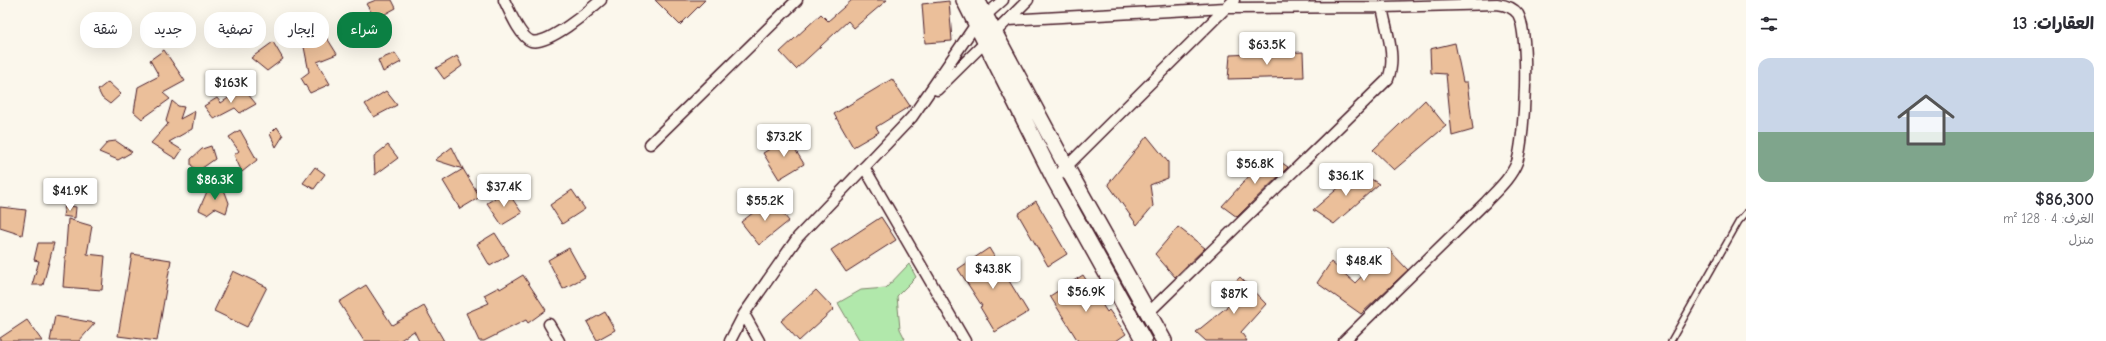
<!DOCTYPE html>
<html lang="ar">
<head>
<meta charset="utf-8">
<style>
  :root { --surface:#fff; --page:#f2f2f3; --text:#2b2b33; --muted:#7c7c81; --line:#e1e1e2; --accent:#0b8043 }
  body { margin:0; font-family:"Comic Neue","Playpen Sans Arabic",sans-serif; background:var(--page); color:var(--text); direction:rtl; height:100vh; display:flex; flex-direction:column; font-size:15px; white-space:nowrap }
  * { box-sizing:border-box; margin:0 }
  p { font-size:13px; color:var(--muted) }
  .icon { flex:none; width:22px; height:22px; fill:none; stroke:currentColor; stroke-width:2; stroke-linecap:round; stroke-linejoin:round }
  .map { position:relative; flex:1; overflow:hidden; direction:ltr }
  .details { display:flex; flex-direction:column; background:var(--surface); width:360px }
  .details>* { flex:none }
  .banner { position:absolute; left:12px; top:12px; width:380px; height:36px; direction:rtl; display:flex; gap:8px }
  .price { position:absolute; translate:-50% -34px; padding:0 9px; border-radius:4px; background:#fff; color:#222; font-size:13px; line-height:26px; filter:drop-shadow(0 1px 2px #0008) }
  .price::after { content:''; position:absolute; left:50%; top:24px; width:12px; height:9px; margin-left:-6px; background:inherit; clip-path:polygon(0 0,100% 0,50% 100%) }
  .price.active { background:var(--accent); color:#fff }
  ul { padding:0; list-style:none }
  li { display:grid; align-content:center; gap:8px; height:212px; padding:0 12px }
  li+li { border-top:1px solid var(--line) }
  li span { display:grid; place-items:center; height:124px; border-radius:12px; color:#555 }
  li>.icon { margin-inline-start:auto }
  span .icon { width:72px; height:72px; fill:#fffc; stroke-width:1 }
  li b { font-size:17px }
  h2 { display:flex; justify-content:space-between; align-items:center; height:48px; padding:0 12px; font-size:17px }
  .pill { padding:0 14px; border-radius:16px; background:var(--surface); box-shadow:0 4px 16px #0002; font-size:14px; line-height:36px }
  .pill.active { background:var(--accent); color:#fff }
  main { display:flex; flex:1; min-height:0 }
  .map>svg:first-child { display:block }
  .green { fill:#b1e8ab; stroke:#7e846b }
  .building { fill:#ebbf9a; stroke:#4a1f2b }
  .lines { fill:none; stroke-linecap:round; stroke-linejoin:round }
  .service-casing { stroke:#4a1f2b; stroke-width:8 }
  .minor-casing { stroke:#4a1f2b; stroke-width:13 }
  .secondary-casing { stroke:#4a1f2b; stroke-width:18 }
  .service { stroke:#fbf7ec; stroke-width:5 }
  .minor { stroke:#fbf7ec; stroke-width:10 }
  .secondary { stroke:#fbf7ec; stroke-width:15 }
</style>
</head>
<body>
<main>
<section class="details">
<h2>العقارات: 13<svg class="icon" aria-label="filters" viewBox="0 0 24 24"><path d="M4 7h16M4 17h16"/><circle cx="9" cy="7" r="2"/><circle cx="15" cy="17" r="2"/></svg></h2>
<ul>
<li><span style="background:linear-gradient(#c9d6e8 60%,#7fa58c 0)"><svg class="icon" aria-label="home" viewBox="0 0 24 24"><path d="M3 11l9-7 9 7M6 9v11h12V9"/></svg></span><div><b>$86,300</b><p>الغرف: 4 · 128 m²</p><p>منزل</p></div></li>
</ul>
</section>
<div class="map">
<svg width="1746" height="341" viewBox="0 0 1746 341">
  <rect width="100%" height="100%" fill="#fbf7ec"/>
  <filter id="ink" filterUnits="userSpaceOnUse"><feTurbulence type="fractalNoise" baseFrequency=".025" numOctaves="2"/><feDisplacementMap in="SourceGraphic" scale="8" xChannelSelector="R" yChannelSelector="G"/><feConvolveMatrix kernelMatrix="1 2 1 2 8 2 1 2 1" color-interpolation-filters="sRGB"/></filter>
  <g filter="url(#ink)">
    <path class="green" d="M 909,264 L 916,277 L 897,296 L 900,329 L 905,339 L 901,341 L 860,341 L 838,303 L 861,290 L 886,288 Z"/>
    <path class="building" d="M 376,0 L 392,0 L 396,8 L 376,19 L 366,4 Z
      M 655,0 L 705,0 L 680,25 Z
      M 852,0 L 887,0 L 854,28 L 848,21 L 796,69 L 780,52 L 821,14 L 828,21 Z
      M 949,1 L 952,41 L 925,43 L 922,4 Z
      M 327,38 L 337,54 L 317,62 L 330,84 L 310,93 L 301,78 L 309,72 L 303,42 L 307,47 Z
      M 273,42 L 283,59 L 267,71 L 251,58 Z
      M 1455,43 L 1463,82 L 1467,82 L 1473,130 L 1452,136 L 1446,74 L 1431,73 L 1430,49 Z
      M 164,50 L 185,81 L 163,93 L 170,99 L 142,119 L 134,112 L 138,87 L 159,76 L 150,60 Z
      M 1303,52 L 1304,77 L 1228,79 L 1230,55 Z
      M 395,53 L 401,62 L 383,72 L 378,60 Z
      M 457,56 L 462,66 L 444,79 L 436,68 Z
      M 892,79 L 910,106 L 876,127 L 879,132 L 853,147 L 834,114 Z
      M 108,82 L 121,94 L 110,104 L 102,98 L 98,90 Z
      M 243,88 L 256,104 L 240,113 L 235,108 L 214,119 L 204,106 L 217,98 L 221,103 Z
      M 386,91 L 397,105 L 374,117 L 365,104 Z
      M 1425,100 L 1446,126 L 1394,170 L 1373,150 Z
      M 172,101 L 178,106 L 184,107 L 180,119 L 195,111 L 192,129 L 169,142 L 182,150 L 176,159 L 151,143 L 168,124 L 166,121 Z
      M 277,127 L 283,136 L 276,147 L 270,134 Z
      M 240,130 L 257,160 L 242,172 L 234,155 L 239,151 L 229,137 Z
      M 1147,136 L 1168,162 L 1168,178 L 1150,185 L 1153,206 L 1137,225 L 1108,184 Z
      M 788,138 L 804,164 L 779,179 L 763,153 Z
      M 116,141 L 132,152 L 118,160 L 99,152 L 108,142 Z
      M 388,145 L 398,158 L 375,175 L 374,156 Z
      M 211,146 L 215,159 L 198,171 L 191,165 L 191,159 L 202,149 Z
      M 452,147 L 463,169 L 435,160 Z
      M 1269,154 L 1288,167 L 1237,217 L 1222,206 Z
      M 315,167 L 325,174 L 314,189 L 303,183 Z
      M 463,169 L 480,197 L 460,209 L 443,181 Z
      M 1358,171 L 1379,184 L 1334,224 L 1313,210 Z
      M 209,187 L 225,192 L 229,203 L 226,213 L 215,208 L 207,214 L 199,210 Z
      M 572,190 L 585,209 L 562,224 L 550,205 Z
      M 507,191 L 522,213 L 502,225 L 487,203 Z
      M 771,199 L 789,221 L 759,245 L 741,222 Z
      M 1036,201 L 1067,254 L 1048,266 L 1018,214 Z
      M 65,205 L 76,207 L 75,218 L 63,216 Z
      M 0,207 L 26,210 L 22,235 L 0,228 Z
      M 881,217 L 896,240 L 846,272 L 831,250 Z
      M 68,219 L 92,226 L 87,254 L 105,256 L 102,290 L 63,287 Z
      M 1178,227 L 1205,248 L 1175,277 L 1155,254 Z
      M 495,233 L 509,255 L 490,266 L 477,244 Z
      M 38,243 L 54,243 L 43,285 L 32,285 L 39,261 L 34,260 Z
      M 569,248 L 585,277 L 563,289 L 548,260 Z
      M 989,248 L 1028,312 L 995,332 L 980,307 L 982,306 L 958,269 Z
      M 1388,249 L 1408,270 L 1361,314 L 1317,283 L 1331,262 L 1355,283 Z
      M 132,254 L 171,260 L 157,341 L 118,336 Z
      M 233,271 L 267,287 L 247,327 L 214,311 Z
      M 523,275 L 546,310 L 528,323 L 526,320 L 484,341 L 479,341 L 466,313 L 489,303 L 484,295 L 499,287 L 500,289 Z
      M 1083,275 L 1107,312 L 1109,310 L 1126,334 L 1116,341 L 1078,341 L 1050,296 Z
      M 1240,277 L 1266,304 L 1241,332 L 1247,341 L 1206,341 L 1196,332 L 1233,302 L 1225,293 Z
      M 366,285 L 392,325 L 424,306 L 444,341 L 419,341 L 414,331 L 399,341 L 364,341 L 339,302 Z
      M 816,290 L 834,309 L 799,341 L 781,321 Z
      M 605,312 L 615,330 L 597,340 L 587,322 Z
      M 55,316 L 95,323 L 79,341 L 50,341 Z
      M 27,320 L 42,341 L 0,341 L 0,338 Z"/>
    <g class="lines">
      <g class="service-casing">
        <path id="service" d="M 1671,341 L 1739,221 L 1746,213"/>
      </g>
      <g class="minor-casing">
        <path id="minor" d="M 504,0 C 509,10 520,37 531,41 C 547,46 589,11 601,0
          M 1008,20 L 1226,8 L 1382,7 L 1497,4 C 1505,5 1513,7 1518,14 C 1530,35 1525,138 1517,162 C 1511,178 1496,191 1485,203 L 1344,341
          M 937,90 L 1028,0
          M 650,144 L 797,0
          M 864,167 L 965,341
          M 1054,179 L 1234,0
          M 1148,313 L 1388,79 C 1397,57 1386,30 1382,7
          M 744,314 L 759,341
          M 549,324 L 559,341
          M 730,341 L 744,314 L 798,237 L 912,117 L 976,24 L 1003,0"/>
      </g>
      <g class="secondary-casing">
        <path id="secondary" d="M 964,0 L 1054,179 L 1144,341
          M 977,0 L 1067,168 L 1164,341"/>
      </g>
      <use href="#service" class="service"/>
      <use href="#minor" class="minor"/>
      <use href="#secondary" class="secondary"/>
    </g>
  </g>
</svg>
<b class="price" style="left:1267px;top:66px">$63.5K</b>
<b class="price" style="left:231px;top:104px">$163K</b>
<b class="price" style="left:784px;top:158px">$73.2K</b>
<b class="price" style="left:1255px;top:185px">$56.8K</b>
<b class="price" style="left:1346px;top:197px">$36.1K</b>
<b class="price active" style="left:215px;top:201px">$86.3K</b>
<b class="price" style="left:504px;top:208px">$37.4K</b>
<b class="price" style="left:70px;top:212px">$41.9K</b>
<b class="price" style="left:765px;top:222px">$55.2K</b>
<b class="price" style="left:1364px;top:282px">$48.4K</b>
<b class="price" style="left:993px;top:290px">$43.8K</b>
<b class="price" style="left:1086px;top:313px">$56.9K</b>
<b class="price" style="left:1234px;top:315px">$87K</b>
<div class="banner">
<a class="pill active">شراء</a>
<a class="pill">إيجار</a>
<a class="pill">تصفية</a>
<a class="pill">جديد</a>
<a class="pill">شقة</a>
</div>
</div>
</main>
</body>
</html>
